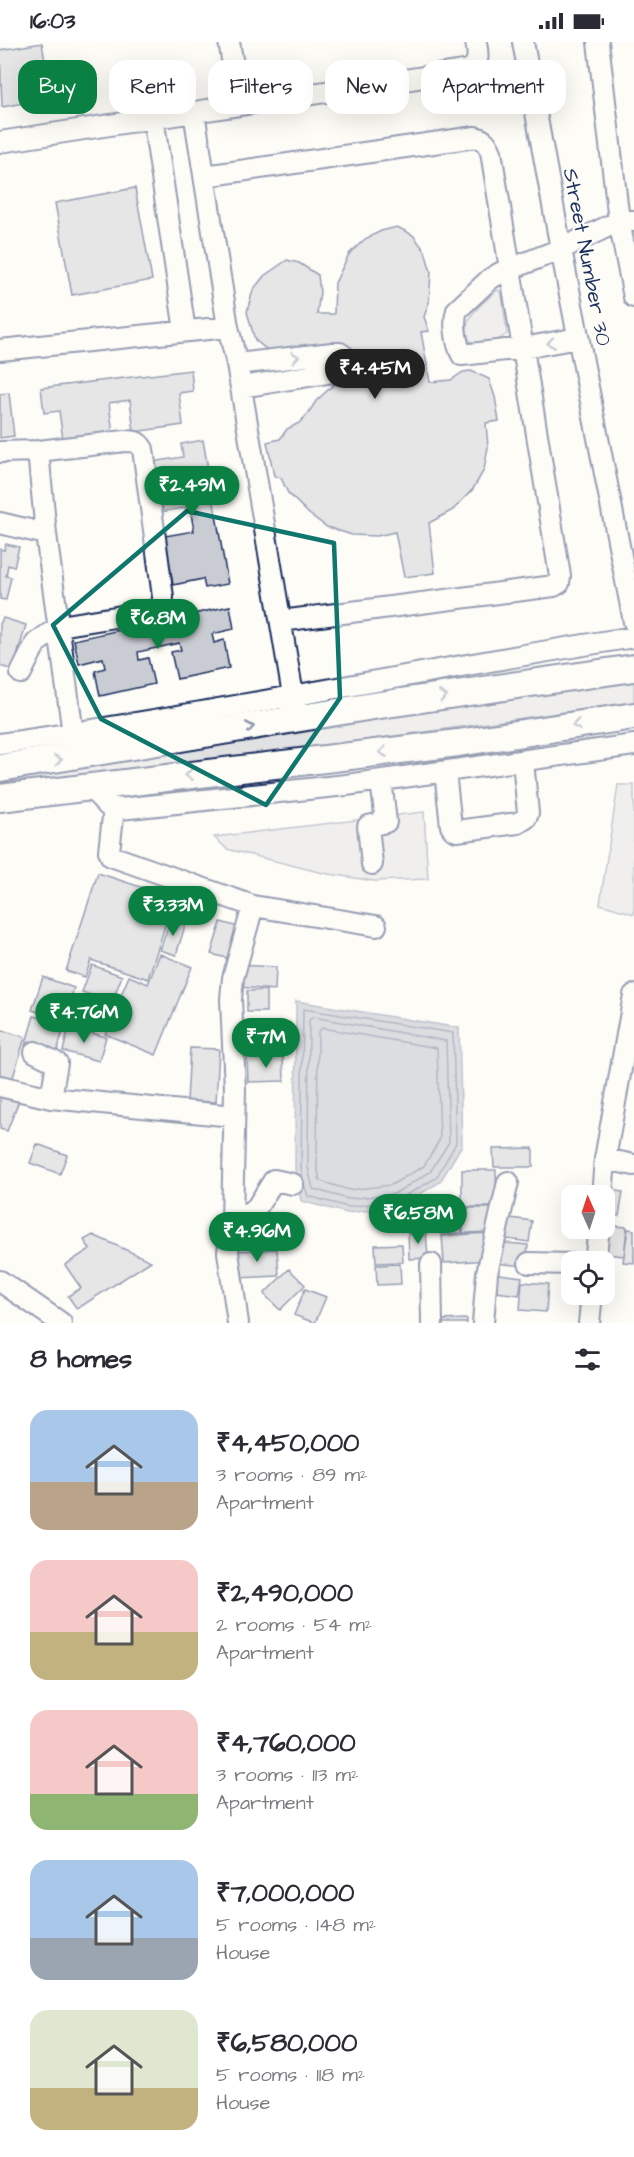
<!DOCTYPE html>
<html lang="en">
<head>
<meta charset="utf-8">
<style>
  :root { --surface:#fff; --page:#f2f2f3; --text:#2b2b33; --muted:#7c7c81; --accent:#0b8043 }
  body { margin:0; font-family:"Architects Daughter",sans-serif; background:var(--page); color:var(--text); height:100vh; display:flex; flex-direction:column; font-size:22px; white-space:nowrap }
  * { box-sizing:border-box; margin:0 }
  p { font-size:20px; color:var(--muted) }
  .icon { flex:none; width:33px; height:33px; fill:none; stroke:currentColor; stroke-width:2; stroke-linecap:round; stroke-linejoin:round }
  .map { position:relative; height:1281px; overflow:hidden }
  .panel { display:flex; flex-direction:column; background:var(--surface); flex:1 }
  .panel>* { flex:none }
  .guide { position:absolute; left:18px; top:18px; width:598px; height:54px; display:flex; gap:12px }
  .needle { width:39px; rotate:357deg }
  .tools { position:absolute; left:561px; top:1143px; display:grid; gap:12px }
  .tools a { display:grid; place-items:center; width:54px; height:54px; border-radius:12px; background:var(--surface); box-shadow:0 6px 24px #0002; font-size:30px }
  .price { position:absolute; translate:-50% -51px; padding:0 14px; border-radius:21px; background:var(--accent); color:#fff; font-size:20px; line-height:39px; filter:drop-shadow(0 2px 3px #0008) }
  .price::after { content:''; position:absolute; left:50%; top:36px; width:18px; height:14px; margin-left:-9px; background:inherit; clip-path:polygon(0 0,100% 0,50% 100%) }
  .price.current { background:#222; color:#fff }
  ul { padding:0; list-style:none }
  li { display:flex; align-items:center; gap:18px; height:150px; padding:0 30px }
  li span { display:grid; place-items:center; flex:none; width:168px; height:120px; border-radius:18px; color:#555 }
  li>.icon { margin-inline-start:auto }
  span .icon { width:72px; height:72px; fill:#fffc; stroke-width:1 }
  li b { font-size:26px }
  h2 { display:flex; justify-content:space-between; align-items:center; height:72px; padding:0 30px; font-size:26px }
  .tag { padding:0 21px; border-radius:18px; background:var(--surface); box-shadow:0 6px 24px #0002; font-size:21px; line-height:54px }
  .tag.current { background:var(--accent); color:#fff }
  .status { display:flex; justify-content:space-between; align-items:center; height:42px; padding:0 30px; background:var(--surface); direction:ltr }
  .status svg { height:16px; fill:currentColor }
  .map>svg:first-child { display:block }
  .green { fill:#e0e1e3; stroke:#7e88a0; stroke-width:1.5 }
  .water { fill:#b3b8c5; stroke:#76819c; stroke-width:1.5 }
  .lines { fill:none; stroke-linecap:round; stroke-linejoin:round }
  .shore { stroke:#586687; stroke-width:1.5 }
  .building { fill:#c9ccd3; stroke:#1b2f5e; stroke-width:1.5 }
  .minor-casing { stroke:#1b2f5e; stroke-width:24 }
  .major-casing { stroke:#1b2f5e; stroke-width:30 }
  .minor { stroke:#fdfcf7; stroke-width:20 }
  .major { stroke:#fdfcf7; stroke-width:26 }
  .oneway { stroke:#8c96aa }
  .marked { fill:none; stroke:#0f766e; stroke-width:4.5; stroke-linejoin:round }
  .labels { text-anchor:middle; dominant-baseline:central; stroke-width:4.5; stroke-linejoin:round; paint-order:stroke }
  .street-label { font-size:21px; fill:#1b2f5e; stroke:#fdfcf7 }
</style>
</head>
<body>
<div class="status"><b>16:03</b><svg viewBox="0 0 49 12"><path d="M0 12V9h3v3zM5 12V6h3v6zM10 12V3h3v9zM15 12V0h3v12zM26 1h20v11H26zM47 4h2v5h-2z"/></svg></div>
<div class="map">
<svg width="634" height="1281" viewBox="0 0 634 1281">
  <rect width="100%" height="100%" fill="#fdfcf7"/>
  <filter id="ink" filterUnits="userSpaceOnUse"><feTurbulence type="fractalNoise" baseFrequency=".0167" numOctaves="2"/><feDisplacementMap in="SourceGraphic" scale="12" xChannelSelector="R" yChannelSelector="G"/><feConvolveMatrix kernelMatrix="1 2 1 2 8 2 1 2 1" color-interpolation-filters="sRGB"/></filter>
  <g filter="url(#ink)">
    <path class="green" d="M 499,248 L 502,253 L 507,292 L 498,298 L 474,301 L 470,299 C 458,277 482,263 496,249 Z
      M 634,638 L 634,660 C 424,690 214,721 3,743 L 3,734 L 355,679 Z
      M 618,743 L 634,743 L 634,872 L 600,862 Z
      M 424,770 L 428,837 L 374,839 L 323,831 L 227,807 L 214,795 Z"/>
    <path class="water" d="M 296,959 L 459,986 L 462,1103 L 440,1140 L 399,1165 L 347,1171 L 301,1159 L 295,1127 Z"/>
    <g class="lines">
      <path class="shore" d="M 313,975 L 446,999 L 449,1100 L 430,1130 L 394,1152 L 348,1157 L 313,1147 L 308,1125 L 309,978 Z
        M 322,986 L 437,1006 L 440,1097 L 424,1124 L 391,1143 L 349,1148 L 320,1139 L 317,1124 L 318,989 Z
        M 303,1137 L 301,1126 L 303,967 L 453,991 L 456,1101 L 436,1136 L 396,1159 L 348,1165 L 308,1154 L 304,1142"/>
    </g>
    <path class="building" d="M 42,1 L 51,56 L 2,65 L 0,8 Z
      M 135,146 L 152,238 L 72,253 L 55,161 Z
      M 397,185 L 413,193 L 425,209 L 431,230 L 429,260 L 424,275 L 429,289 L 421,290 L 430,340 L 451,338 L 463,330 L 471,329 L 489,337 L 495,355 L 499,379 L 486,381 L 488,405 L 484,428 L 473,447 L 453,468 L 429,481 L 435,531 L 404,535 L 395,490 L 377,494 L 352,493 L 327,485 L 309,472 L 288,451 L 281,436 L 274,434 L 267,400 L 280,397 L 287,387 L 299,381 L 308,372 L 316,359 L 353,325 L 286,314 L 266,307 L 255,298 L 247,270 L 253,248 L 264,234 L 287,218 L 299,221 L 318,233 L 320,250 L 317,272 L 334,272 L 335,241 L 349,212 L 365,197 L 381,189 Z
      M 191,328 L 193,349 L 179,351 L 183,383 L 134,390 L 130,358 L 109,361 L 113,392 L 63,398 L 59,369 L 44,371 L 41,346 Z
      M 9,351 L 14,394 L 0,396 L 0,352 Z
      M 203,398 L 228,542 L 205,546 L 203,537 L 173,543 L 165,494 L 194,489 L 190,465 L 161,470 L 152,420 L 183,415 L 181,402 Z
      M 6,502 L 19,505 L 14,525 L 8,523 L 6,534 L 11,535 L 6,558 L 0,557 L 0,507 L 4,508 Z
      M 230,564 L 234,587 L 212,592 L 214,601 L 224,598 L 229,626 L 177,637 L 171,610 L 181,608 L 179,601 L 138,610 L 139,618 L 148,616 L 154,642 L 100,654 L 95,629 L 105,626 L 103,616 L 79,622 L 74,598 Z
      M 3,576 L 26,583 L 13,628 L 0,624 L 0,582 Z
      M 98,831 L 174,856 L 148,937 L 91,918 L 85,935 L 66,929 Z
      M 171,876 L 186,881 L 176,913 L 160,908 Z
      M 221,880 L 245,887 L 235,918 L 211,912 Z
      M 160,912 L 192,925 L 156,1013 L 105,992 L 129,934 L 148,942 Z
      M 92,923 L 122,934 L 112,960 L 82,950 Z
      M 239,923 L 276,925 L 275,948 L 237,945 Z
      M 43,935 L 74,946 L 63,978 L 32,968 Z
      M 266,948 L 266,970 L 247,970 L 247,949 Z
      M 34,974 L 65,982 L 56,1013 L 25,1004 Z
      M 69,985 L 106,995 L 99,1019 L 63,1009 Z
      M 0,988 L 25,995 L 11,1042 L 0,1038 Z
      M 190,1006 L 219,1007 L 216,1060 L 187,1059 Z
      M 283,1014 L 284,1039 L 248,1040 L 247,1015 Z
      M 0,1048 L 20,1056 L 7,1089 L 0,1087 Z
      M 37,1102 L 67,1113 L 60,1132 L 30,1121 Z
      M 533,1106 L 533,1125 L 494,1125 L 493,1107 Z
      M 462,1128 L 496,1128 L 497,1165 L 462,1165 Z
      M 605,1147 L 623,1150 L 619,1174 L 604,1172 Z
      M 460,1161 L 462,1191 L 441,1192 L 440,1162 Z
      M 463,1166 L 494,1166 L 494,1190 L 463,1191 Z
      M 503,1175 L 532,1179 L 529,1200 L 500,1196 Z
      M 604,1183 L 627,1185 L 624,1214 L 596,1211 Z
      M 628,1187 L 634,1188 L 634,1221 L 623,1220 Z
      M 426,1189 L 428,1216 L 409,1217 L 408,1190 Z
      M 487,1191 L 489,1218 L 444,1221 L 442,1194 Z
      M 93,1193 L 151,1219 L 77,1267 L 68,1254 L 81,1246 L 65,1223 L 90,1207 L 84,1198 Z
      M 495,1200 L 528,1203 L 526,1224 L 493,1221 Z
      M 402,1202 L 403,1220 L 376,1221 L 375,1203 Z
      M 277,1207 L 279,1234 L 237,1236 L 235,1209 Z
      M 400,1222 L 401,1242 L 377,1243 L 376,1223 Z
      M 289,1227 L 305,1243 L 280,1268 L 264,1252 Z
      M 491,1231 L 522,1235 L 519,1253 L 489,1249 Z
      M 522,1240 L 548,1242 L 546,1270 L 520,1268 Z
      M 305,1247 L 326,1255 L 315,1281 L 294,1273 Z
      M 467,1277 L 467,1281 L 441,1281 L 441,1278 Z"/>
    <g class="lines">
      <g class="minor-casing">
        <path id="minor" d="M 229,0 L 240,62
          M 523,0 L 561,207 L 634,580
          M 598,0 L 619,179 L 634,255
          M 194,70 L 470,28 C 480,20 478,12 476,0
          M 153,75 L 185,289
          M 0,100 L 194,70 L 228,285 L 237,322 L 297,677
          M 205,134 L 475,95 C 484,97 487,101 491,110 L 560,534 L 559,541 L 554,544 L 281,579
          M 578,296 L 523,306 L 462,313 C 456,302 453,280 457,268 L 490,237 L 500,231 L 561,207 L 619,179 L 634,179
          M 0,308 L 228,285
          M 237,322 L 332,311 L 340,311 L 348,317 L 346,324 L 340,329 L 241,345
          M 38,409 L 46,492 L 73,692
          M 0,410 L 38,409 L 125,399 C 134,399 138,399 143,407 L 163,555 C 163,563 160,566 152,569 L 60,584 L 36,601 L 21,631
          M 0,481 L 46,492
          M 0,702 C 212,672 422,628 634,595
          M 445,730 L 451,784 L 453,787 L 457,789 L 518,781 L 526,776 L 528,771 L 523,719
          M 89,744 L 108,764 L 120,767 L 346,743 L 634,703
          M 114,766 L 109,809 L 111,814 L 253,864 L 233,936 L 231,957 L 235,1048 L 232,1179 L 228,1210 L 238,1281
          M 372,822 L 368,784 L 386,780 L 381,738
          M 253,864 L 376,884
          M 35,1010 L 57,1021 L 51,1056
          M 0,1044 L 51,1056 L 233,1074
          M 605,1117 L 634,1123
          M 602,1154 L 605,1117 L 634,953
          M 232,1179 L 252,1169 L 257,1165 L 274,1138 L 293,1142
          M 595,1220 L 599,1186
          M 529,1221 L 572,1222
          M 431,1222 L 432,1281
          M 0,1239 L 61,1281
          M 483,1281 L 487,1231 L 508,1140
          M 589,1281 L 592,1252"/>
      </g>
      <g class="major-casing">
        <path id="major" d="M 0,726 L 373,664 L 634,626
          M 0,756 L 458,701 L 634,674"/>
      </g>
      <use href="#minor" class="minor"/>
      <use href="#major" class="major"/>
    </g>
    <defs><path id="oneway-chevron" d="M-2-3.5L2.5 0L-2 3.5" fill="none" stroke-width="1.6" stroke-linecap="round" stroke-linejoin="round" transform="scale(1.5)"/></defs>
    <g class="oneway">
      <use href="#oneway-chevron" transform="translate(551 301) rotate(170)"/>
      <use href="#oneway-chevron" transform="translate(295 315) rotate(-7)"/>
      <use href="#oneway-chevron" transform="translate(443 654) rotate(-8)"/>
      <use href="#oneway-chevron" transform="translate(576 683) rotate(171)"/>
      <use href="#oneway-chevron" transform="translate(250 685) rotate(-10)"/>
      <use href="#oneway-chevron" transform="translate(383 710) rotate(173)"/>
      <use href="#oneway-chevron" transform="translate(58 718) rotate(-9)"/>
      <use href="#oneway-chevron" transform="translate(189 733) rotate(173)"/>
    </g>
  </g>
  <path d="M0 0H634V1281H0ZM 187,469 L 334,501 L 340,656 L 266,763 L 101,677 L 53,583 Z" fill="#fdfcf7" fill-opacity=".55" fill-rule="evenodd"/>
  <path class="marked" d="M 187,469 L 334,501 L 340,656 L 266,763 L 101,677 L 53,583 Z"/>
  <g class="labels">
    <g class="street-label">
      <text transform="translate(587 215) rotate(79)">Street Number 30</text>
    </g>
  </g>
</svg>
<div class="tools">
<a><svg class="needle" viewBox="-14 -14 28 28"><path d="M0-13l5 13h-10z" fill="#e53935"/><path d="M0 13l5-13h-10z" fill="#7c7c81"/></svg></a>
<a><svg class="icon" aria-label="locate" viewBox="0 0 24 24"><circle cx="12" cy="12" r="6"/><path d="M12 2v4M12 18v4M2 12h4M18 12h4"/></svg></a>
</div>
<b class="price current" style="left:375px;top:358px">₹4.45M</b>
<b class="price" style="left:192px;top:475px">₹2.49M</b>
<b class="price" style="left:158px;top:608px">₹6.8M</b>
<b class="price" style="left:173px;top:895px">₹3.33M</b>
<b class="price" style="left:84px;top:1002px">₹4.76M</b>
<b class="price" style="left:266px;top:1027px">₹7M</b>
<b class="price" style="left:418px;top:1203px">₹6.58M</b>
<b class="price" style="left:257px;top:1221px">₹4.96M</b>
<div class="guide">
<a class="tag current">Buy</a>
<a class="tag">Rent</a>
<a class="tag">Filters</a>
<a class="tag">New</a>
<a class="tag">Apartment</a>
</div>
</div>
<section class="panel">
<h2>8 homes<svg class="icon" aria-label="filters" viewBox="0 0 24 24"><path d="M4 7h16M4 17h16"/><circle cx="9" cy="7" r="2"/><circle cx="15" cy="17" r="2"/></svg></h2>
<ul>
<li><span style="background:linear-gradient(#a9c7e8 60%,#b9a48a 0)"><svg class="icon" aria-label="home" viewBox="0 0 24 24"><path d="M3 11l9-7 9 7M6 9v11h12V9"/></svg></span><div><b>₹4,450,000</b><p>3 rooms · 89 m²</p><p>Apartment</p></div></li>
<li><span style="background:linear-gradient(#f6c9c9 60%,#c2b280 0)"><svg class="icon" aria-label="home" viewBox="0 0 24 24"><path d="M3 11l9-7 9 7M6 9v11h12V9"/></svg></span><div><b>₹2,490,000</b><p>2 rooms · 54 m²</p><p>Apartment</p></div></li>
<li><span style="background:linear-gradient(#f6c9c9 70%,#8fb573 0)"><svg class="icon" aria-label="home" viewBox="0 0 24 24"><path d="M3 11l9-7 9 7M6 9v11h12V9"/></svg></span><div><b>₹4,760,000</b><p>3 rooms · 113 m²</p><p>Apartment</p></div></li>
<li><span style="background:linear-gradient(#a9c7e8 65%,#9aa5b1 0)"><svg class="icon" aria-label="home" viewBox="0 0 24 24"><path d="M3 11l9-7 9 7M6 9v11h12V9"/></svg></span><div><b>₹7,000,000</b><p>5 rooms · 148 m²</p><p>House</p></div></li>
<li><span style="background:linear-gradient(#dfe7d0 65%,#c2b280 0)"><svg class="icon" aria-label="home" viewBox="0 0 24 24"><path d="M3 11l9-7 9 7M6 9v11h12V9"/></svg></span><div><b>₹6,580,000</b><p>5 rooms · 118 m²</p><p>House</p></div></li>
</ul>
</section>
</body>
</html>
